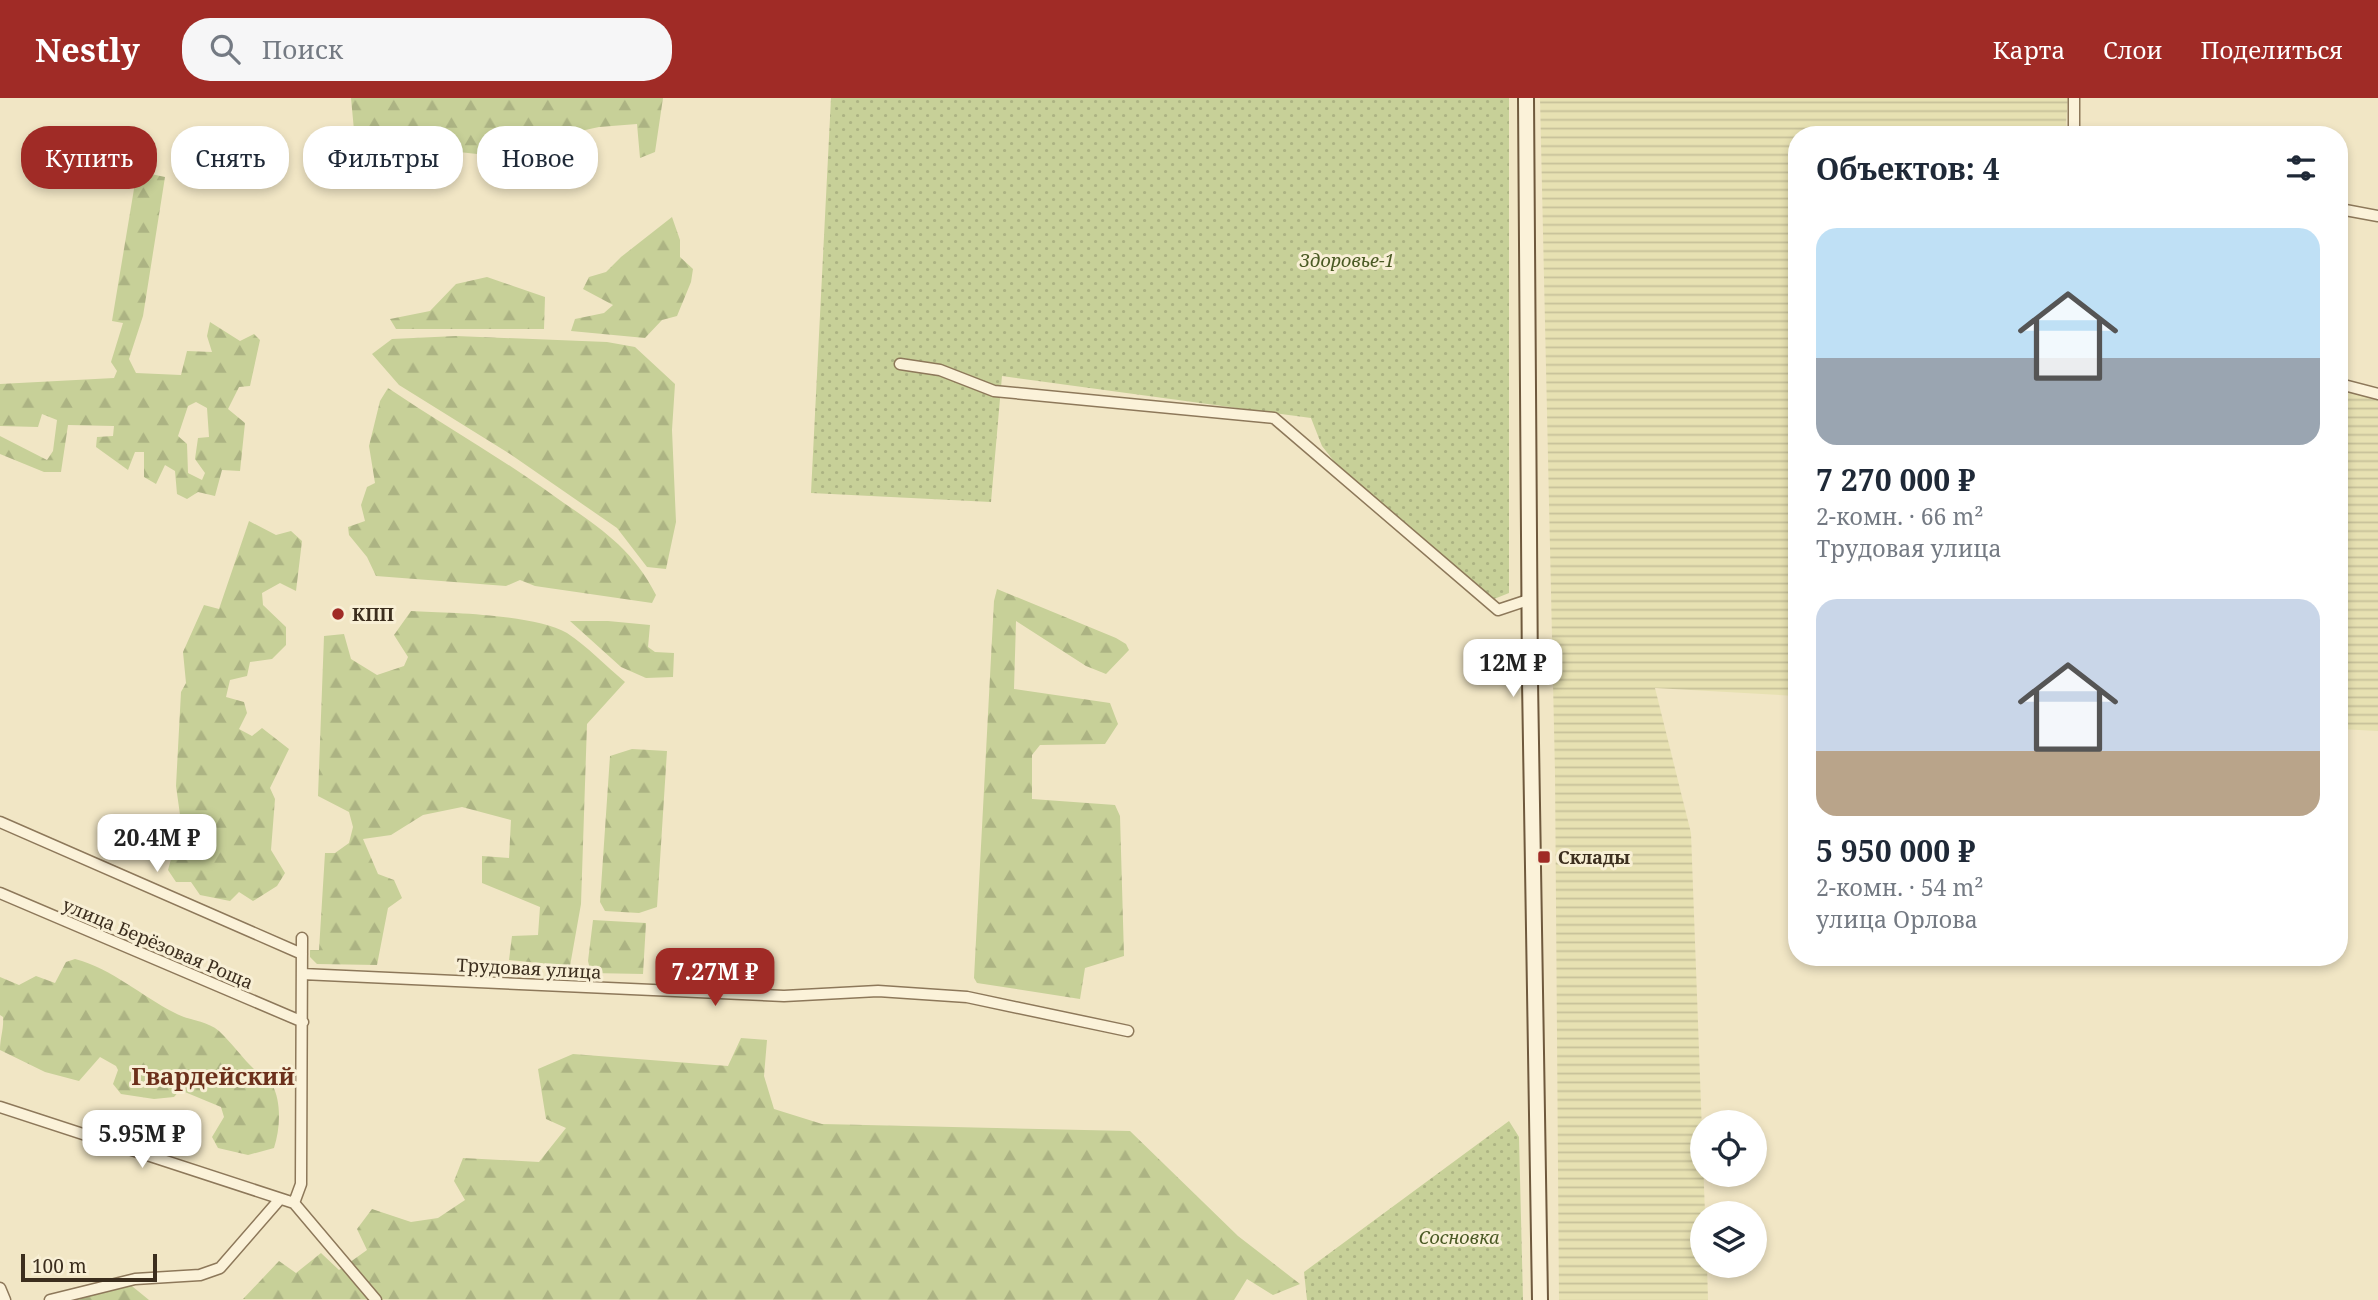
<!DOCTYPE html>
<html lang="ru">
<head>
<meta charset="utf-8">
<style>
  :root { --surface:#fff; --page:#f6f6f7; --text:#1f2937; --muted:#747a83; --accent:#a02b26 }
  body { margin:0; font-family:"Noto Serif",serif; background:var(--page); color:var(--text); height:100vh; display:flex; flex-direction:column; font-size:26px; white-space:nowrap }
  * { box-sizing:border-box; margin:0 }
  p { font-size:23px; color:var(--muted) }
  .icon { flex:none; width:38px; height:38px; fill:none; stroke:currentColor; stroke-width:2; stroke-linecap:round; stroke-linejoin:round }
  .map { position:relative; flex:1; overflow:hidden }
  .side { position:absolute; left:1788px; top:28px; width:560px; height:840px; display:flex; flex-direction:column; background:var(--surface); border-radius:28px; box-shadow:0 4px 10px #0003 }
  .side>* { flex:none }
  .hud { position:absolute; left:21px; top:28px; width:665px; height:63px; display:flex; gap:14px }
  .buttons { position:absolute; left:1690px; top:1012px; display:grid; gap:14px }
  .buttons a { display:grid; place-items:center; width:77px; height:77px; border-radius:50%; background:var(--surface); box-shadow:0 4px 10px #0003; font-size:35px }
  .scale { position:absolute; left:21px; bottom:18px; width:136px; box-sizing:border-box; padding-left:7px; border:4px solid #3c2e1e; border-top:0; font-size:19px; line-height:24px; white-space:nowrap; color:#3c2e1e; -webkit-text-stroke:5px #f8efd5; paint-order:stroke }
  .price { position:absolute; translate:-50% -60px; padding:0 16px; border-radius:14px; background:#fff; color:#222; font-size:23px; line-height:46px; filter:drop-shadow(0 2px 4px #0008) }
  .price::after { content:''; position:absolute; left:50%; top:42px; width:21px; height:16px; margin-left:-10px; background:inherit; clip-path:polygon(0 0,100% 0,50% 100%) }
  .price.current { background:var(--accent); color:#fff }
  ul { padding:0; list-style:none }
  li { display:grid; align-content:center; gap:14px; height:371px; padding:0 28px }
  li span { display:grid; place-items:center; height:217px; border-radius:21px; color:#555 }
  li>.icon { margin-inline-start:auto }
  span .icon { width:126px; height:126px; fill:#fffc; stroke-width:1 }
  li b { font-size:30px }
  h2 { display:flex; justify-content:space-between; align-items:center; height:84px; padding:0 28px; font-size:30px }
  .chip { padding:0 24px; border-radius:28px; background:var(--surface); box-shadow:0 4px 10px #0003; font-size:24px; line-height:63px }
  .chip.current { background:var(--accent); color:#fff }
  header { display:flex; align-items:center; gap:42px; box-sizing:border-box; height:98px; padding:0 35px; background:var(--accent); color:#fff }
  header strong { font-size:33px }
  nav { display:flex; gap:38px; margin-inline-start:auto; font-size:24px }
  .search { width:490px; height:63px; background:var(--page); display:flex; align-items:center; gap:18px; box-sizing:border-box; padding:0 24px; border-radius:28px; color:var(--muted); font-size:26px }
  .map>svg:first-child { display:block }
  .farmland { fill:url(#farmland-rules) }
  .grass { fill:url(#grass-dots) }
  .forest { fill:url(#forest-firs); fill-rule:evenodd }
  .lines { fill:none; stroke-linecap:round; stroke-linejoin:round }
  .street-casing { stroke:#8d785a; stroke-width:13 }
  .secondary-casing { stroke:#6f593d; stroke-width:18 }
  .street { stroke:#fbf2d9; stroke-width:10 }
  .secondary { stroke:#fbf2d9; stroke-width:14 }
  .poi-dot { fill:#a02b26; stroke:#f8efd5; stroke-width:2.5 }
  .labels { text-anchor:middle; dominant-baseline:central; stroke-width:6; stroke-linejoin:round; paint-order:stroke }
  .park-label { font-size:18px; font-style:italic; fill:#4a5a24; stroke:#f8efd5 }
  .poi-label { font-size:18px; font-weight:bold; fill:#3c2e1e; stroke:#f8efd5; text-anchor:start }
  .street-label { font-size:18px; fill:#3c2e1e; stroke:#f8efd5 }
  .district-label { font-size:24px; font-weight:bold; fill:#6c301b; stroke:#f8efd5 }
</style>
</head>
<body>
<header>
<strong>Nestly</strong>
<div class="search"><svg class="icon" aria-label="search" viewBox="0 0 24 24"><circle cx="10" cy="10" r="6"/><path d="M15 15l6 6"/></svg>Поиск</div>
<nav><a>Карта</a><a>Слои</a><a>Поделиться</a></nav>
</header>
<div class="map">
<svg width="2378" height="1202" viewBox="0 0 2378 1202">
  <defs>
    <pattern id="farmland-rules" width="6" height="5" patternUnits="userSpaceOnUse" patternTransform="scale(1.75)"><rect width="6" height="5" fill="#e7e1b2"/><path d="M0 2.5h6" fill="none" stroke="#c7c199"/></pattern>
    <pattern id="grass-dots" width="8" height="8" patternUnits="userSpaceOnUse" patternTransform="scale(1.75)"><rect width="8" height="8" fill="#c7d098"/><path d="M2 2h.1M6 6h.1" fill="none" stroke="#acb383" stroke-width="1.8" stroke-linecap="round"/></pattern>
    <pattern id="forest-firs" width="22" height="20" patternUnits="userSpaceOnUse" patternTransform="scale(1.75)"><rect width="22" height="20" fill="#c7d098"/><path d="M5 1l3.5 6h-7zM16 11l3.5 6h-7z" fill="#acb383"/></pattern>
  </defs>
  <rect width="100%" height="100%" fill="#f1e6c5"/>
  <path class="farmland" d="M 1540,0 L 2068,0 L 2066,26 L 2070,37 L 1797,37 L 1797,598 L 1655,590 L 1691,735 L 1705,1115 L 1703,1115 L 1703,1167 L 1707,1167 L 1708,1202 L 1559,1202 L 1555,674 Z
    M 2340,293 L 2378,300 L 2378,633 L 2340,631 Z"/>
  <path class="grass" d="M 831,0 L 1509,0 L 1509,495 L 1494,501 L 1337,367 L 1322,348 L 1311,320 L 1002,278 L 991,404 L 811,395 Z
    M 1509,1023 L 1519,1039 L 1523,1202 L 1307,1202 L 1304,1174 Z"/>
  <path class="forest" d="M 351,0 L 663,0 L 655,54 L 640,60 L 637,26 L 599,29 L 539,42 L 495,58 L 441,52 L 386,51 L 366,60 L 355,43 Z
    M 137,73 L 165,79 L 143,218 L 129,261 L 136,275 L 181,277 L 187,253 L 212,254 L 207,238 L 210,224 L 240,243 L 254,236 L 260,242 L 250,288 L 239,289 L 228,311 L 245,325 L 240,373 L 222,372 L 215,398 L 198,394 L 187,401 L 177,396 L 175,373 L 165,367 L 156,386 L 144,379 L 144,354 L 135,354 L 128,372 L 96,349 L 97,339 L 113,338 L 114,328 L 68,327 L 61,374 L 44,374 L 0,356 L 0,338 L 47,362 L 53,353 L 57,322 L 42,316 L 38,329 L 0,328 L 0,286 L 114,280 L 117,273 L 111,264 L 123,225 L 112,223 ZM 196,304 L 207,310 L 209,339 L 198,340 L 195,361 L 205,375 L 202,382 L 188,375 L 187,346 L 178,338 L 188,308 Z
    M 672,119 L 680,142 L 680,159 L 693,171 L 691,184 L 677,218 L 662,222 L 645,240 L 571,233 L 575,221 L 604,215 L 613,207 L 583,191 L 589,179 L 606,174 L 621,159 Z
    M 487,179 L 545,199 L 544,231 L 396,231 L 390,221 L 430,213 L 456,186 Z
    M 456,238 L 607,244 L 635,249 L 675,286 L 672,332 L 676,424 L 666,471 L 647,469 L 617,430 L 510,356 L 399,287 L 372,256 L 392,241 Z
    M 388,290 C 443,327 500,359 554,398 C 598,429 631,448 656,497 L 652,505 L 535,488 L 520,482 L 506,488 L 376,478 L 367,459 L 349,437 L 348,429 L 365,423 L 361,407 L 367,389 L 375,385 L 369,348 L 380,303 Z
    M 249,423 L 276,437 L 291,433 L 302,443 L 296,493 L 280,485 L 262,495 L 263,507 L 286,529 L 286,547 L 272,561 L 250,564 L 247,578 L 230,582 L 226,599 L 244,604 L 247,615 L 239,631 L 252,638 L 262,630 L 289,651 L 270,690 L 275,701 L 271,752 L 285,775 L 277,788 L 253,803 L 239,794 L 230,803 L 200,797 L 191,784 L 176,784 L 168,772 L 181,724 L 176,688 L 181,594 L 186,585 L 183,554 L 204,507 L 219,511 Z
    M 997,491 L 1116,540 L 1126,546 L 1129,552 L 1106,576 L 1086,568 L 1016,523 L 1014,591 L 1110,605 L 1118,626 L 1105,646 L 1040,647 L 1032,657 L 1032,701 L 1115,707 L 1120,718 L 1124,858 L 1085,870 L 1080,901 L 977,885 L 974,880 L 994,503 Z
    M 411,513 C 450,515 534,516 567,535 C 587,548 606,568 625,584 L 587,626 L 581,806 L 570,868 L 509,862 L 512,838 L 538,837 L 540,809 L 482,785 L 482,758 L 509,760 L 511,722 L 462,709 L 423,717 L 391,737 L 363,741 L 378,776 L 394,782 L 402,800 L 388,810 L 377,867 L 317,866 L 310,859 L 310,852 L 319,852 L 325,755 L 335,755 L 349,745 L 353,729 L 349,714 L 318,698 L 324,538 L 344,536 L 351,561 L 377,577 L 404,568 L 408,559 L 394,537 Z
    M 570,523 L 608,523 L 650,527 L 648,549 L 655,554 L 674,555 L 673,579 L 646,580 L 621,569 Z
    M 632,651 L 667,653 L 657,809 L 639,815 L 605,813 L 600,804 L 610,658 Z
    M 593,822 L 646,825 L 643,876 L 591,875 L 588,863 Z
    M 75,861 C 113,871 141,898 175,915 C 189,923 206,922 219,933 C 232,945 243,961 256,973 C 260,977 269,981 272,986 C 282,1005 280,1031 274,1050 L 248,1057 L 218,1050 L 212,1039 L 224,1019 L 221,1009 L 180,992 L 174,999 L 154,1001 L 121,996 L 113,986 L 118,972 L 116,968 L 100,959 L 79,983 L 45,974 L 0,952 C 0,940 4,930 3,919 L 0,917 L 0,879 L 19,887 L 36,878 L 55,885 L 66,864 Z
    M 741,940 L 767,942 L 764,978 L 774,1011 L 822,1026 L 1130,1033 L 1238,1138 L 1300,1186 L 1273,1197 L 1247,1181 L 1234,1202 L 243,1201 L 279,1163 L 296,1175 L 321,1155 L 339,1172 L 367,1152 L 357,1131 L 372,1111 L 411,1124 L 438,1120 L 465,1102 L 454,1083 L 463,1060 L 539,1064 L 566,1030 L 546,1021 L 538,971 L 573,956 L 728,968 Z
    M 127,1184 L 149,1202 L 66,1202 Z"/>
  <g class="lines">
    <g class="street-casing">
      <path id="street" d="M 2074,0 L 2074,37
        M 2340,111 L 2378,118
        M 900,266 L 940,272 L 994,293 L 1274,320 L 1498,512 L 1531,501
        M 2340,286 L 2378,296
        M 0,724 L 302,856
        M 0,795 L 303,924
        M 302,840 L 301,1086 L 294,1105 L 376,1202
        M 302,876 L 784,898 L 878,893 L 967,899 L 1128,933
        M 0,1009 L 294,1105
        M 0,1190 L 5,1202
        M 50,1202 L 135,1181 L 200,1177 L 220,1170 L 280,1101"/>
    </g>
    <g class="secondary-casing">
      <path id="secondary" d="M 1526,0 L 1530,583 L 1540,1202"/>
    </g>
    <use href="#street" class="street"/>
    <use href="#secondary" class="secondary"/>
  </g>
  <g class="poi-dot">
    <circle cx="338" cy="516" r="7"/>
    <rect x="1537" y="752" width="14" height="14" rx="3.5"/>
  </g>
  <g class="labels">
    <g class="park-label">
      <text x="1347" y="162">Здоровье-1</text>
      <text x="1459" y="1139">Сосновка</text>
    </g>
    <g class="poi-label">
      <text x="352" y="516">КПП</text>
      <text x="1558" y="759">Склады</text>
    </g>
    <g class="street-label">
      <text transform="translate(158 845) rotate(23)">улица Берёзовая Роща</text>
      <text transform="translate(529 870) rotate(3)">Трудовая улица</text>
    </g>
    <g class="district-label">
      <text x="213" y="977">Гвардейский</text>
    </g>
  </g>
</svg>
<div class="buttons">
<a><svg class="icon" aria-label="locate" viewBox="0 0 24 24"><circle cx="12" cy="12" r="6"/><path d="M12 2v4M12 18v4M2 12h4M18 12h4"/></svg></a>
<a><svg class="icon" aria-label="layers" viewBox="0 0 24 24"><path d="M12 4l9 5-9 5-9-5zM3 14l9 5 9-5"/></svg></a>
</div>
<div class="scale">100 m</div>
<b class="price" style="left:1513px;top:601px">12M ₽</b>
<b class="price" style="left:157px;top:776px">20.4M ₽</b>
<b class="price current" style="left:715px;top:910px">7.27M ₽</b>
<b class="price" style="left:142px;top:1072px">5.95M ₽</b>
<div class="hud">
<a class="chip current">Купить</a>
<a class="chip">Снять</a>
<a class="chip">Фильтры</a>
<a class="chip">Новое</a>
</div>
<section class="side">
<h2>Объектов: 4<svg class="icon" aria-label="filters" viewBox="0 0 24 24"><path d="M4 7h16M4 17h16"/><circle cx="9" cy="7" r="2"/><circle cx="15" cy="17" r="2"/></svg></h2>
<ul>
<li><span style="background:linear-gradient(#bfe0f5 60%,#9aa5b1 0)"><svg class="icon" aria-label="home" viewBox="0 0 24 24"><path d="M3 11l9-7 9 7M6 9v11h12V9"/></svg></span><div><b>7 270 000 ₽</b><p>2-комн. · 66 m²</p><p>Трудовая улица</p></div></li>
<li><span style="background:linear-gradient(#c9d6e8 70%,#b9a48a 0)"><svg class="icon" aria-label="home" viewBox="0 0 24 24"><path d="M3 11l9-7 9 7M6 9v11h12V9"/></svg></span><div><b>5 950 000 ₽</b><p>2-комн. · 54 m²</p><p>улица Орлова</p></div></li>
</ul>
</section>
</div>
</body>
</html>
